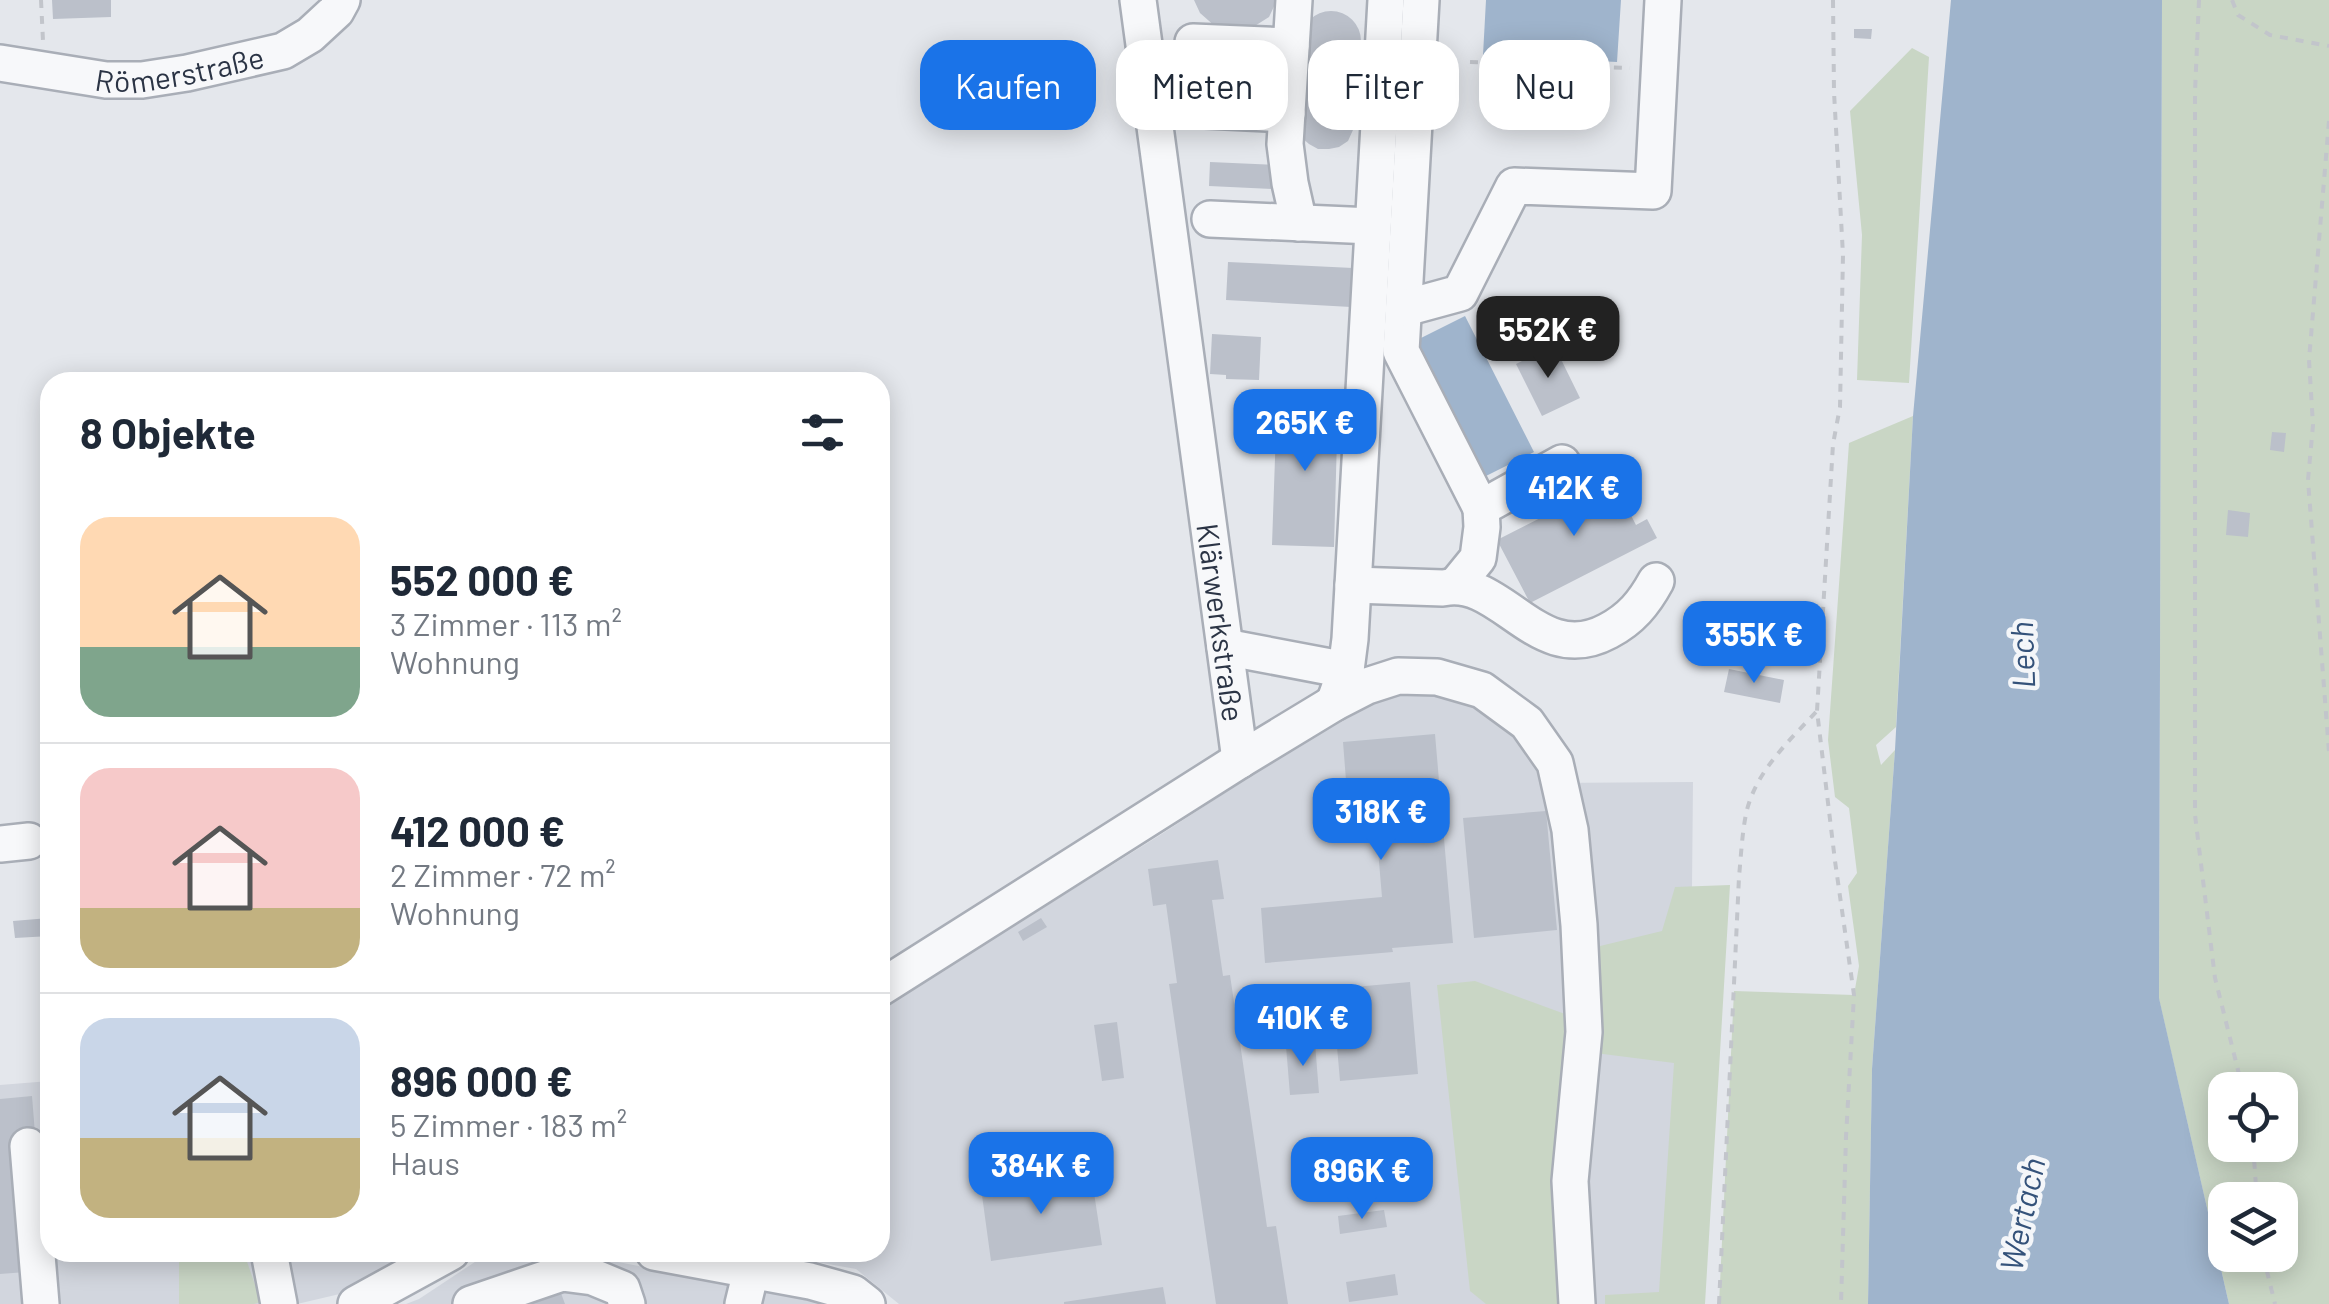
<!DOCTYPE html>
<html lang="de">
<head>
<meta charset="utf-8">
<style>
  :root { --surface:#fff; --page:#f6f6f7; --text:#1f2937; --muted:#747a83; --line:#e0e1e3; --accent:#1a73e8 }
  body { margin:0; font-family:Barlow,sans-serif; background:var(--page); color:var(--text); height:100vh; display:flex; flex-direction:column; font-size:38px; white-space:nowrap }
  * { box-sizing:border-box; margin:0 }
  p { font-size:32px; color:var(--muted) }
  .icon { flex:none; width:55px; height:55px; fill:none; stroke:currentColor; stroke-width:2; stroke-linecap:round; stroke-linejoin:round }
  .map { position:relative; flex:1; overflow:hidden }
  .sheet { position:absolute; left:40px; top:372px; width:850px; height:890px; display:flex; flex-direction:column; background:var(--surface); border-radius:30px; box-shadow:0 5px 25px #0003 }
  .sheet>* { flex:none }
  .banner { position:absolute; left:920px; top:40px; width:950px; height:90px; display:flex; gap:20px }
  .tools { position:absolute; left:2208px; top:1072px; display:grid; gap:20px }
  .tools a { display:grid; place-items:center; width:90px; height:90px; border-radius:20px; background:var(--surface); box-shadow:0 5px 25px #0003; font-size:50px }
  .price { position:absolute; translate:-50% -85px; padding:0 22px; border-radius:20px; background:var(--accent); color:#fff; font-size:32px; line-height:65px; filter:drop-shadow(0 2px 5px #0008) }
  .price::after { content:''; position:absolute; left:50%; top:60px; width:30px; height:22px; margin-left:-15px; background:inherit; clip-path:polygon(0 0,100% 0,50% 100%) }
  .price.selected { background:#222; color:#fff }
  ul { padding:0; list-style:none }
  li { display:flex; align-items:center; gap:30px; height:250px; padding:0 40px }
  li+li { border-top:2px solid var(--line) }
  li span { display:grid; place-items:center; flex:none; width:280px; height:200px; border-radius:30px; color:#555 }
  li>.icon { margin-inline-start:auto }
  span .icon { width:120px; height:120px; fill:#fffc; stroke-width:1 }
  li b { font-size:42px }
  h2 { display:flex; justify-content:space-between; align-items:center; height:120px; padding:0 40px; font-size:42px }
  .chip { padding:0 35px; border-radius:30px; background:var(--surface); box-shadow:0 5px 25px #0003; font-size:35px; line-height:90px }
  .chip.selected { background:var(--accent); color:#fff }
  .map>svg:first-child { display:block }
  .built { fill:#d2d6de }
  .green { fill:#c9d6c5; fill-rule:evenodd }
  .water { fill:#9fb4cc }
  .building { fill:#bbc0ca }
  .lines { fill:none; stroke-linecap:round; stroke-linejoin:round }
  .minor-casing { stroke:#a9aeb7; stroke-width:40 }
  .path { stroke:#c2c5cb; stroke-width:4; stroke-dasharray:8 8; stroke-linecap:butt }
  .minor { stroke:#f7f8fa; stroke-width:35 }
  .labels { text-anchor:middle; dominant-baseline:central; stroke-width:9; stroke-linejoin:round; paint-order:stroke }
  .street-label { font-size:30px; fill:#2b3445; stroke:#f4f6f9 }
  .water-label { font-size:32px; font-style:italic; fill:#34527a; stroke:#f4f6f9 }
</style>
</head>
<body>
<div class="map">
<svg width="2329" height="1304" viewBox="0 0 2329 1304">
  <rect width="100%" height="100%" fill="#e4e7ec"/>
  <path class="built" d="M 1409,687 L 1485,703 L 1529,743 L 1548,783 L 1693,782 L 1688,1304 L 899,1304 L 856,1269 L 766,1253 L 880,1252 L 880,1009 L 1157,837 L 1328,726 Z
    M 50,1081 L 50,1252 L 421,1253 L 344,1293 L 297,1304 L 0,1304 L 0,1085 Z
    M 490,1252 L 571,1253 L 748,1287 L 820,1298 L 832,1304 L 406,1304 L 419,1299 Z"/>
  <path class="green" d="M 2162,0 L 2329,0 L 2329,1304 L 2229,1304 L 2159,999 ZM 2225,1090 L 2280,1090 L 2280,1145 L 2225,1145 ZM 2225,1200 L 2280,1200 L 2280,1255 L 2225,1255 Z
    M 1912,48 L 1929,57 L 1909,383 L 1857,380 L 1862,235 L 1850,111 Z
    M 1913,416 L 1896,727 L 1876,745 L 1881,765 L 1895,750 L 1872,1069 L 1868,1304 L 1719,1304 L 1734,991 L 1854,995 L 1859,966 L 1848,886 L 1857,873 L 1849,808 L 1835,797 L 1828,740 L 1849,443 Z
    M 1730,885 L 1705,1304 L 1605,1304 L 1605,1295 L 1659,1292 L 1674,1063 L 1595,1053 L 1596,947 L 1662,931 L 1675,887 Z
    M 1475,981 L 1565,1014 L 1559,1152 L 1565,1304 L 1486,1304 L 1470,1291 L 1437,985 Z
    M 179,1253 L 244,1253 L 261,1302 L 254,1304 L 179,1304 Z"/>
  <path class="water" d="M 1486,0 L 1621,0 L 1617,62 L 1483,55 Z
    M 1951,0 L 2162,0 L 2159,998 L 2229,1304 L 1868,1304 L 1872,1069 L 1895,750 L 1913,416 Z
    M 1465,316 L 1534,452 L 1476,481 L 1407,345 Z"/>
  <path class="building" d="M 52,0 L 111,0 L 111,17 L 53,19 Z
    M 1194,0 L 1277,0 L 1269,17 L 1250,29 L 1217,28 L 1200,13 Z
    M1301 41a30 30 0 1 1 60 0a30 30 0 1 1-60 0Z
    M 1854,29 L 1872,29 L 1871,39 L 1854,38 Z
    M 1205,52 L 1270,55 L 1268,92 L 1203,89 Z
    M 1329,73 L 1357,74 L 1357,89 L 1328,88 Z
    M 1324,88 L 1344,94 L 1351,101 L 1357,121 L 1348,141 L 1339,147 L 1329,149 L 1318,149 L 1309,144 L 1301,137 L 1305,97 Z
    M 1210,162 L 1275,165 L 1274,189 L 1209,186 Z
    M 1228,262 L 1353,268 L 1351,307 L 1226,300 Z
    M 1212,334 L 1261,337 L 1259,380 L 1226,379 L 1226,375 L 1210,374 Z
    M 1554,345 L 1580,398 L 1542,416 L 1516,364 Z
    M 1277,400 L 1338,402 L 1334,547 L 1272,545 Z
    M 2272,432 L 2286,433 L 2284,452 L 2270,450 Z
    M 1609,473 L 1636,525 L 1647,519 L 1657,538 L 1530,603 L 1497,540 L 1568,504 L 1564,496 Z
    M 2228,510 L 2250,513 L 2248,537 L 2226,535 Z
    M 1729,669 L 1784,680 L 1780,703 L 1724,692 Z
    M 1435,734 L 1453,943 L 1392,948 L 1393,952 L 1265,963 L 1261,908 L 1382,897 L 1374,804 L 1348,806 L 1343,742 Z
    M 1546,811 L 1557,930 L 1474,938 L 1463,818 Z
    M 1218,860 L 1224,899 L 1212,900 L 1223,976 L 1230,975 L 1267,1227 L 1276,1226 L 1288,1304 L 1216,1304 L 1169,984 L 1177,983 L 1166,904 L 1153,906 L 1148,869 Z
    M 49,918 L 50,936 L 15,938 L 13,921 Z
    M 1041,918 L 1047,927 L 1023,941 L 1018,932 Z
    M 1410,982 L 1418,1074 L 1340,1081 L 1332,989 Z
    M 1117,1022 L 1124,1078 L 1102,1081 L 1094,1025 Z
    M 1315,1043 L 1319,1093 L 1290,1095 L 1286,1046 Z
    M 32,1096 L 36,1146 L 26,1272 L 0,1274 L 0,1099 Z
    M 1091,1173 L 1102,1245 L 991,1261 L 981,1188 Z
    M 1384,1210 L 1387,1227 L 1340,1234 L 1338,1216 Z
    M 1395,1274 L 1398,1295 L 1349,1302 L 1346,1282 Z
    M 558,1285 L 565,1304 L 506,1304 Z
    M 1163,1287 L 1166,1304 L 1064,1304 L 1064,1302 Z"/>
  <g class="lines">
    <g class="minor-casing">
      <g id="minor">
        <path id="s1" d="M 1138,0 L 1240,760"/>
        <path d="M 1294,0 L 1285,144 L 1290,183 L 1299,223"/>
        <path d="M 1421,0 L 1401,351 L 1481,508"/>
        <path id="s2" d="M 0,63 L 106,80 L 142,80 L 187,73 L 283,51 L 310,35 L 336,11 L 342,0"/>
        <path d="M 1287,114 L 1205,110 L 1191,97 L 1193,42 L 1291,46"/>
        <path d="M 1210,219 L 1372,226"/>
        <path d="M 1405,308 L 1460,293 L 1514,186 L 1653,191 L 1663,0"/>
        <path d="M 1353,585 L 1443,588 C 1502,575 1538,669 1608,631 C 1631,619 1644,603 1656,581"/>
        <path d="M 1456,585 L 1478,558 L 1482,527 L 1481,508 L 1562,463"/>
        <path d="M 1225,647 L 1346,670"/>
        <path d="M 1334,703 L 1346,670 L 1350,639 L 1386,0"/>
        <path d="M 0,844 L 29,841"/>
        <path d="M 880,988 L 1240,760 L 1334,703 L 1367,686 L 1398,676 L 1437,677 L 1482,690 L 1527,723 L 1555,763 L 1570,830 L 1579,925 L 1584,1032 L 1570,1181 L 1577,1304"/>
        <path d="M 28,1146 L 41,1304"/>
        <path d="M 269,1252 L 279,1304"/>
        <path d="M 654,1252 L 810,1281 L 853,1293 L 867,1304"/>
        <path d="M 356,1304 L 451,1252"/>
        <path d="M 471,1304 L 562,1273 L 593,1277 L 622,1289 L 627,1304"/>
        <path d="M 743,1304 L 751,1271"/>
      </g>
    </g>
    <path class="path" d="M 41,0 L 43,41
      M 1833,0 L 1834,92 L 1843,255 L 1840,407 L 1833,444 L 1817,711 L 1835,861 L 1854,995 L 1846,1137 L 1841,1304
      M 2199,0 L 2195,92 L 2195,815 L 2215,978 L 2243,1090
      M 2232,0 L 2238,15 L 2270,35 L 2329,46
      M 1470,62 L 1630,68
      M 2329,121 L 2309,360 L 2313,425 L 2308,480 L 2329,752
      M 2253,1145 L 2257,1200
      M 2263,1255 L 2275,1304
      M 1719,1304 L 1739,877 C 1741,856 1742,834 1746,814 C 1755,772 1789,741 1817,711"/>
    <use href="#minor" class="minor"/>
  </g>
  <g class="labels">
    <g class="street-label">
      <text stroke="none"><textPath href="#s2" startOffset="182">Römerstraße</textPath></text>
      <text stroke="none"><textPath href="#s1" startOffset="628">Klärwerkstraße</textPath></text>
    </g>
    <g class="water-label">
      <text transform="translate(2021 655) rotate(-92)">Lech</text>
      <text transform="translate(2021 1214) rotate(-78)">Wertach</text>
    </g>
  </g>
</svg>
<div class="tools">
<a><svg class="icon" aria-label="locate" viewBox="0 0 24 24"><circle cx="12" cy="12" r="6"/><path d="M12 2v4M12 18v4M2 12h4M18 12h4"/></svg></a>
<a><svg class="icon" aria-label="layers" viewBox="0 0 24 24"><path d="M12 4l9 5-9 5-9-5zM3 14l9 5 9-5"/></svg></a>
</div>
<b class="price selected" style="left:1548px;top:381px">552K €</b>
<b class="price" style="left:1305px;top:474px">265K €</b>
<b class="price" style="left:1574px;top:539px">412K €</b>
<b class="price" style="left:1754px;top:686px">355K €</b>
<b class="price" style="left:1381px;top:863px">318K €</b>
<b class="price" style="left:1303px;top:1069px">410K €</b>
<b class="price" style="left:1041px;top:1217px">384K €</b>
<b class="price" style="left:1362px;top:1222px">896K €</b>
<div class="banner">
<a class="chip selected">Kaufen</a>
<a class="chip">Mieten</a>
<a class="chip">Filter</a>
<a class="chip">Neu</a>
</div>
<section class="sheet">
<h2>8 Objekte<svg class="icon" aria-label="filters" viewBox="0 0 24 24"><path d="M4 7h16M4 17h16"/><circle cx="9" cy="7" r="2"/><circle cx="15" cy="17" r="2"/></svg></h2>
<ul>
<li><span style="background:linear-gradient(#ffd9b3 65%,#7fa58c 0)"><svg class="icon" aria-label="home" viewBox="0 0 24 24"><path d="M3 11l9-7 9 7M6 9v11h12V9"/></svg></span><div><b>552 000 €</b><p>3 Zimmer · 113 m²</p><p>Wohnung</p></div></li>
<li><span style="background:linear-gradient(#f6c9c9 70%,#c2b280 0)"><svg class="icon" aria-label="home" viewBox="0 0 24 24"><path d="M3 11l9-7 9 7M6 9v11h12V9"/></svg></span><div><b>412 000 €</b><p>2 Zimmer · 72 m²</p><p>Wohnung</p></div></li>
<li><span style="background:linear-gradient(#c9d6e8 60%,#c2b280 0)"><svg class="icon" aria-label="home" viewBox="0 0 24 24"><path d="M3 11l9-7 9 7M6 9v11h12V9"/></svg></span><div><b>896 000 €</b><p>5 Zimmer · 183 m²</p><p>Haus</p></div></li>
</ul>
</section>
</div>
</body>
</html>
